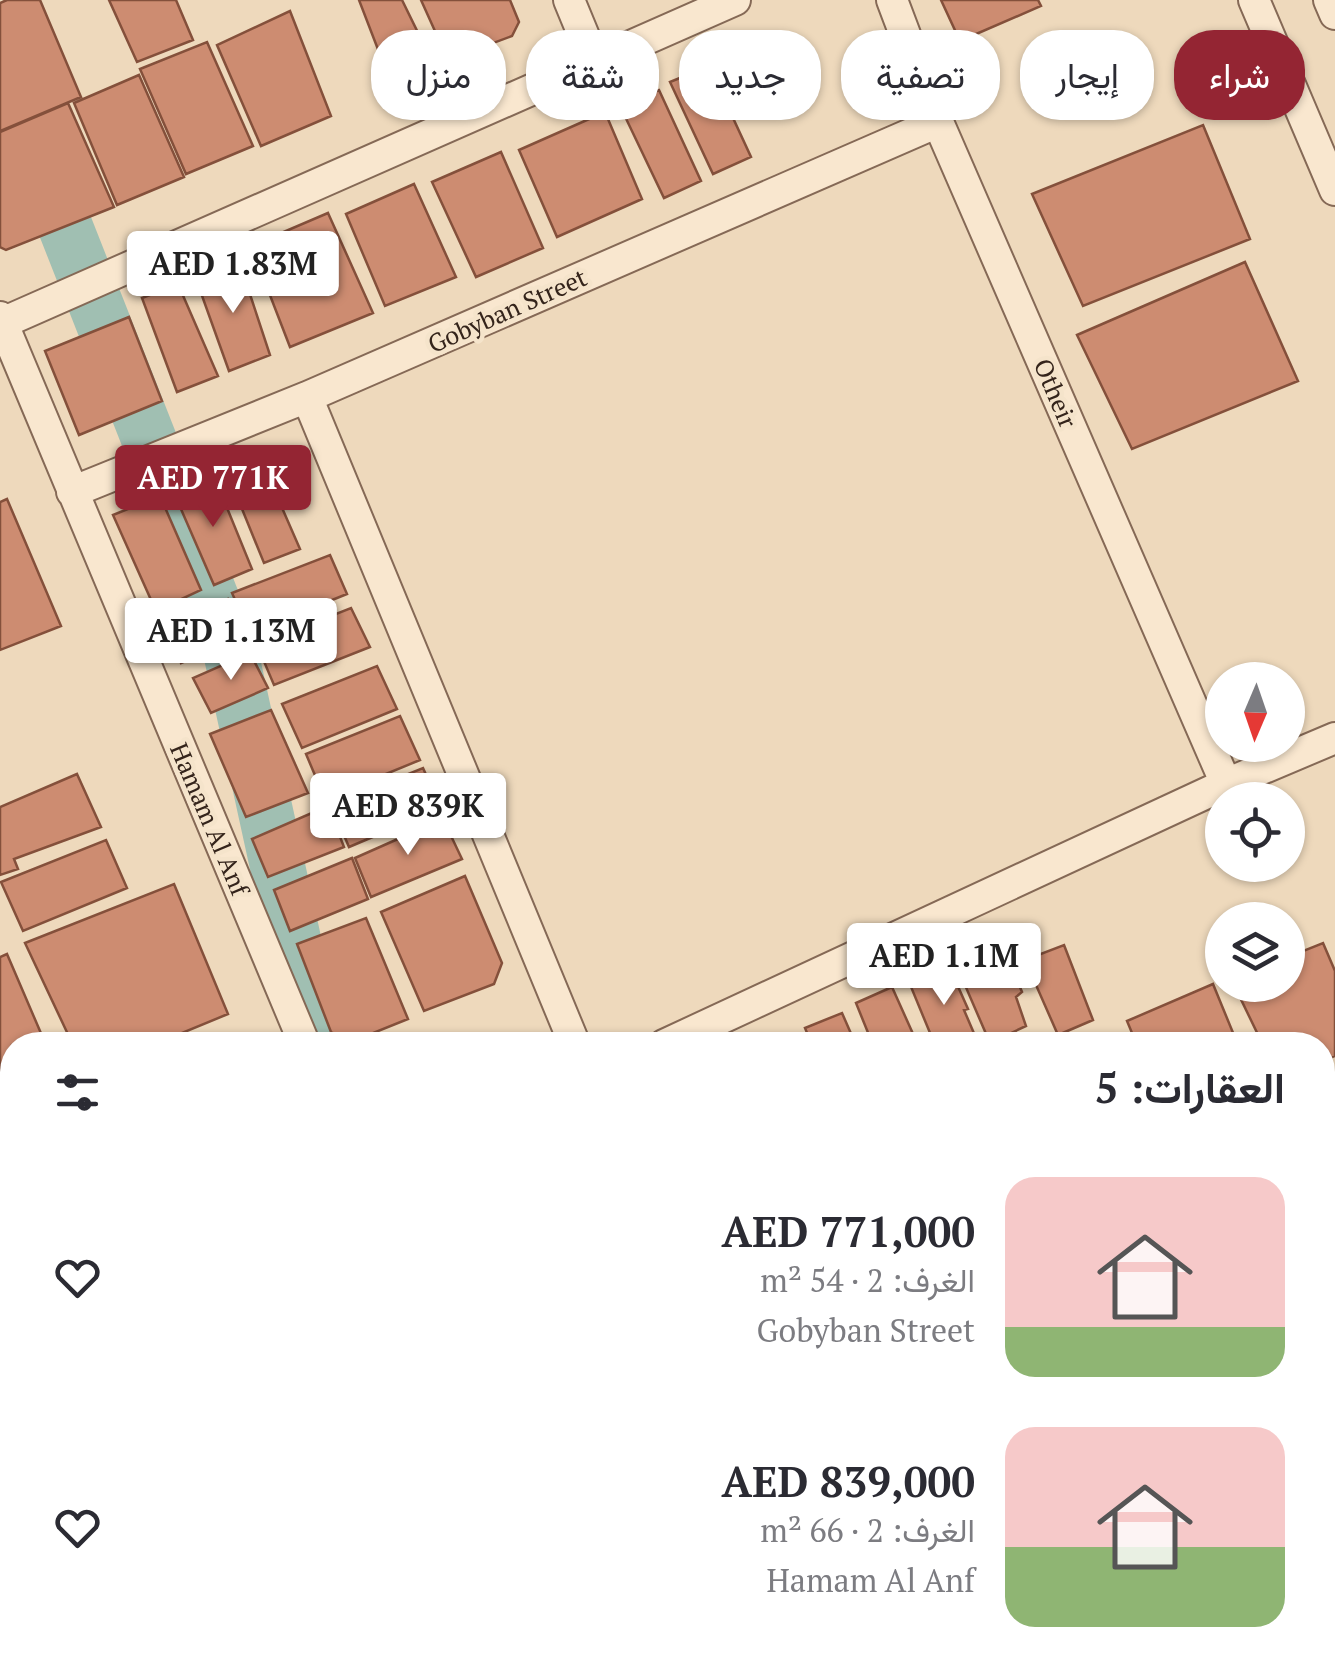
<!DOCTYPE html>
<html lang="ar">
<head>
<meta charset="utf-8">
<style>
  :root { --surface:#fff; --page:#f2f2f3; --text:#2b2b33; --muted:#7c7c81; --accent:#942533 }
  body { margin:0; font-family:"PT Serif",Vazirmatn,serif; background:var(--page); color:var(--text); direction:rtl; height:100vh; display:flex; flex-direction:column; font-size:38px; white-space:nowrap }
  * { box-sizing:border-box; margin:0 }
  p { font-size:32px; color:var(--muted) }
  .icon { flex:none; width:55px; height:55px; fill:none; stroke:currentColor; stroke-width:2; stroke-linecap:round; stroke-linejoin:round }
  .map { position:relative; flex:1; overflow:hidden; direction:ltr }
  .sheet { position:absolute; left:0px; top:1032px; width:1335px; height:642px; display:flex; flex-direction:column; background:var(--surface); border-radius:40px 40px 0 0; box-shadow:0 2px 8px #0004; direction:rtl }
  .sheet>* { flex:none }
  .guide { position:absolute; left:30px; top:30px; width:1275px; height:90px; direction:rtl; display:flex; gap:20px }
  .needle { width:65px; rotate:182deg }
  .buttons { position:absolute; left:1205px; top:662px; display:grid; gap:20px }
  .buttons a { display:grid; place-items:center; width:100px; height:100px; border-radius:50%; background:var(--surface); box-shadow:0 2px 8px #0004; font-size:50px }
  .price { position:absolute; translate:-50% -85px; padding:0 22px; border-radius:10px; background:#fff; color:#222; font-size:32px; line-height:65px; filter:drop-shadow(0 2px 5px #0008) }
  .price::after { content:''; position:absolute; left:50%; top:60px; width:30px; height:22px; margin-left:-15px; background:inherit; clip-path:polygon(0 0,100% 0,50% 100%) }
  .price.on { background:var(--accent); color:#fff }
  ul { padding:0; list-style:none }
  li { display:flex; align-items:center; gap:30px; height:250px; padding:0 50px }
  li span { display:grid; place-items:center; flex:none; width:280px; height:200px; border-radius:30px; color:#555 }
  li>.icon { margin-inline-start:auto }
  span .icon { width:120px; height:120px; fill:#fffc; stroke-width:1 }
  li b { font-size:42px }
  h2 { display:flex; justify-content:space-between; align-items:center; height:120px; padding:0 50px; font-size:42px }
  .chip { padding:0 35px; border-radius:40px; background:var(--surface); box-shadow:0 2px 8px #0004; font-size:35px; line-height:90px }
  .chip.on { background:var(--accent); color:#fff }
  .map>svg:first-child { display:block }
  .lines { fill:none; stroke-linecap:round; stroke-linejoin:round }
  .river { stroke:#a0bfb2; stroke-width:55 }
  .building { fill:#cd8c71; stroke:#84503b; stroke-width:2.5 }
  .service-casing { stroke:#856956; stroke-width:19 }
  .minor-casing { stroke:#856956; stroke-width:34 }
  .tertiary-casing { stroke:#856956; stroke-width:41 }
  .service { stroke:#f9e7cf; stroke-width:15 }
  .minor { stroke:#f9e7cf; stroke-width:30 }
  .tertiary { stroke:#f9e7cf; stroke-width:38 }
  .labels { text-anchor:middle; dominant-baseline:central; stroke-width:9; stroke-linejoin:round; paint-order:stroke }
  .street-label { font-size:25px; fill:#34241b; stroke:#f5e4cb }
</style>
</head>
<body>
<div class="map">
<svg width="1335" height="1674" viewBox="0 0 1335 1674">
  <rect width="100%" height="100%" fill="#eed9bc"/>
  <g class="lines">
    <path class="river" d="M 0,95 L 39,160 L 228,640 L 312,1024 L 311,1045"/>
  </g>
  <path class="building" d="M 7,0 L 40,0 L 81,97 L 0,131 L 0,3 Z
    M 109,0 L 176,0 L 193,40 L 137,62 Z
    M 359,0 L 402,0 L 424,45 L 384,65 Z
    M 421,0 L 510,0 L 519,22 L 512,36 L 448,60 Z
    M 941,0 L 1038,0 L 1041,6 L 960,41 Z
    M 290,11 L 331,116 L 261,146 L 217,45 Z
    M 207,42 L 253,146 L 186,174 L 140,69 Z
    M 709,66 L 751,157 L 713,174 L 670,82 Z
    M 139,75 L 184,177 L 117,205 L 74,103 Z
    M 659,90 L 701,181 L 664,198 L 620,106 Z
    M 68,103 L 114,207 L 6,250 L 0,247 L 0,132 Z
    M 605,112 L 642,199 L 557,237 L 519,150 Z
    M 1203,125 L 1250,239 L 1083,306 L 1032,194 Z
    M 501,152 L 543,248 L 476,277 L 432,182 Z
    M 414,184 L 456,277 L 385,306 L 346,214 Z
    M 328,213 L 373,313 L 290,347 L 251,246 Z
    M 239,261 L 270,355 L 229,371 L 196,279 Z
    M 1245,262 L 1298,381 L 1132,449 L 1077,335 Z
    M 178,284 L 218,376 L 177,392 L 142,298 Z
    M 129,317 L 162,401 L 79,435 L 45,351 Z
    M 266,456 L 273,473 L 269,478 L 300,549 L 264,563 L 227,472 Z
    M 214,476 L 252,569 L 214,585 L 174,493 Z
    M 160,496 L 201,590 L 156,611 L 113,515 Z
    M 7,499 L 61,626 L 0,650 L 0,502 Z
    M 330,555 L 347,594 L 250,633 L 232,593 Z
    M 228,599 L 245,635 L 181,663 L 165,627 Z
    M 351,608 L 370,647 L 274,685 L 257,645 Z
    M 250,653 L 268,688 L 211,713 L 193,678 Z
    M 377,666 L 397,709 L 302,748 L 282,704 Z
    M 271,710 L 308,793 L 246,817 L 210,734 Z
    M 400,716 L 420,760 L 325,799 L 306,754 Z
    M 423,768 L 441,808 L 349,847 L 331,805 Z
    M 77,774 L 101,827 L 14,859 L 18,869 L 0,875 L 0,807 Z
    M 328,806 L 344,847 L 268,877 L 252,839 Z
    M 443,819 L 462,859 L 371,897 L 355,858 Z
    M 106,840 L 127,888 L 23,931 L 1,882 Z
    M 352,858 L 368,899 L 290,931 L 274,890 Z
    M 465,876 L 502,963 L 494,984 L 424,1011 L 381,912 Z
    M 174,884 L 228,1014 L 153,1045 L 73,1045 L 25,943 Z
    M 366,918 L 408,1019 L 351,1042 L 331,1032 L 297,944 Z
    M 998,936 L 1022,992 L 1016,997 L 1026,1026 L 990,1043 L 952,955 Z
    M 1323,943 L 1335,971 L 1335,1056 L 1322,1061 L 1322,1045 L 1263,1045 L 1234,985 L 1288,985 L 1288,957 Z
    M 1064,945 L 1093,1020 L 1058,1035 L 1025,960 Z
    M 7,954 L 46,1045 L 12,1045 L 12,1084 L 0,1090 L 0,957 Z
    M 948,964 L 968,1009 L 964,1010 L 979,1045 L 935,1045 L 909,982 Z
    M 1213,984 L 1238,1045 L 1137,1045 L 1127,1021 Z
    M 892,987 L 918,1045 L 873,1045 L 856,1003 Z
    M 842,1013 L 856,1045 L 812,1045 L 805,1028 Z
    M 12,1102 L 12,1191 L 0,1196 L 0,1108 Z
    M 1335,1206 L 1335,1312 L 1322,1317 L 1322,1211 Z
    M 1322,1462 L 1335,1489 L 1335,1502 L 1327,1508 L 1335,1526 L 1335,1598 L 1322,1603 Z
    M 193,1662 L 315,1662 L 320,1674 L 198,1674 Z
    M 350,1662 L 494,1662 L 496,1668 L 482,1674 L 335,1674 L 333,1669 Z
    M 592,1662 L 671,1662 L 645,1674 L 597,1674 Z
    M 840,1662 L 861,1662 L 865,1674 L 815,1674 Z
    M 886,1662 L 1035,1662 L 1040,1674 L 891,1674 Z
    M 1037,1662 L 1091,1662 L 1095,1674 L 1042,1674 Z
    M 1109,1662 L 1171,1662 L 1172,1666 L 1154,1674 L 1114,1674 Z"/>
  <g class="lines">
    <g class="service-casing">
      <path id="service" d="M 1320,1662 L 1325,1674
        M 1223,1674 L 1248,1662"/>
    </g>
    <g class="minor-casing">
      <path id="minor" d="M 569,0 L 595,63
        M 892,0 L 938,122 L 1226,784
        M 1254,0 L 1335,190
        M 1329,0 L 1335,14
        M 0,317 L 305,1045
        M 0,324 L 735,0
        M 307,397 L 575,1045
        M 72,492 L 307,397 L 938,122
        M 664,1045 L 1226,784 L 1335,738
        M 1322,1109 L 1335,1104
        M 1322,1421 L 1335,1415
        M 554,1662 L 559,1674
        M 719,1674 L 746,1662"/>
    </g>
    <g class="tertiary-casing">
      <path id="tertiary" d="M 0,1316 L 12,1346
        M 0,1477 L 12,1506
        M 80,1662 L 84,1674
        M 142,1662 L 146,1674"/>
    </g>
    <use href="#service" class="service"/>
    <use href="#minor" class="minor"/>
    <use href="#tertiary" class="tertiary"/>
  </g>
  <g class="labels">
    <g class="street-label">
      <text transform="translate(507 310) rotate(-24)">Gobyban Street</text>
      <text transform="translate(1056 393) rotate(67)">Otheir</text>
      <text transform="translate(210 819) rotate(67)">Hamam Al Anf</text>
    </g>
  </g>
</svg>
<div class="buttons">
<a><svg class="needle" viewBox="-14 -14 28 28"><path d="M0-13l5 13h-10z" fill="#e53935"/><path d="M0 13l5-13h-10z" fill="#7c7c81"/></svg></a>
<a><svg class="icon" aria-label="locate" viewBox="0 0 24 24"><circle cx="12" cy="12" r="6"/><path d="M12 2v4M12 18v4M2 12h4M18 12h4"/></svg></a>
<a><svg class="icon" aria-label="layers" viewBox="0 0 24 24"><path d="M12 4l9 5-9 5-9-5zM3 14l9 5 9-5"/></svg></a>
</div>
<b class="price" style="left:233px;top:316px">AED 1.83M</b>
<b class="price on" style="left:213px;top:530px">AED 771K</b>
<b class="price" style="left:231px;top:683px">AED 1.13M</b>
<b class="price" style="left:408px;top:858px">AED 839K</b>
<b class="price" style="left:944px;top:1008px">AED 1.1M</b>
<div class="guide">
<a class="chip on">شراء</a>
<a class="chip">إيجار</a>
<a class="chip">تصفية</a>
<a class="chip">جديد</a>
<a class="chip">شقة</a>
<a class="chip">منزل</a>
</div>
<section class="sheet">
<h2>العقارات: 5<svg class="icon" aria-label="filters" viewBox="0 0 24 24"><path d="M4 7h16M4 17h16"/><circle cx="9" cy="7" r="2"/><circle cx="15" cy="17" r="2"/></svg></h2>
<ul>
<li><span style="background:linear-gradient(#f6c9c9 75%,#8fb573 0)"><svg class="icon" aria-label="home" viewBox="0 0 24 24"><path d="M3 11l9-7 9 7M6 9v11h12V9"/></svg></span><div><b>AED 771,000</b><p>الغرف: 2 · 54 m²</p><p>Gobyban Street</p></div><svg class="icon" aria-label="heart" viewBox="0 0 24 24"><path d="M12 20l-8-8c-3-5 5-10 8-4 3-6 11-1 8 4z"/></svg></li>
<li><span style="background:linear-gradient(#f6c9c9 60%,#8fb573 0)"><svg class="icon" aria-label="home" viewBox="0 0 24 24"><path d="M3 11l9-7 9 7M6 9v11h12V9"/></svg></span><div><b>AED 839,000</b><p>الغرف: 2 · 66 m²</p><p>Hamam Al Anf</p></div><svg class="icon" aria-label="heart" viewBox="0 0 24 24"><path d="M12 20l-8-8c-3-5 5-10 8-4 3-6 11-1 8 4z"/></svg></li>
</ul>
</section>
</div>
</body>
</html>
